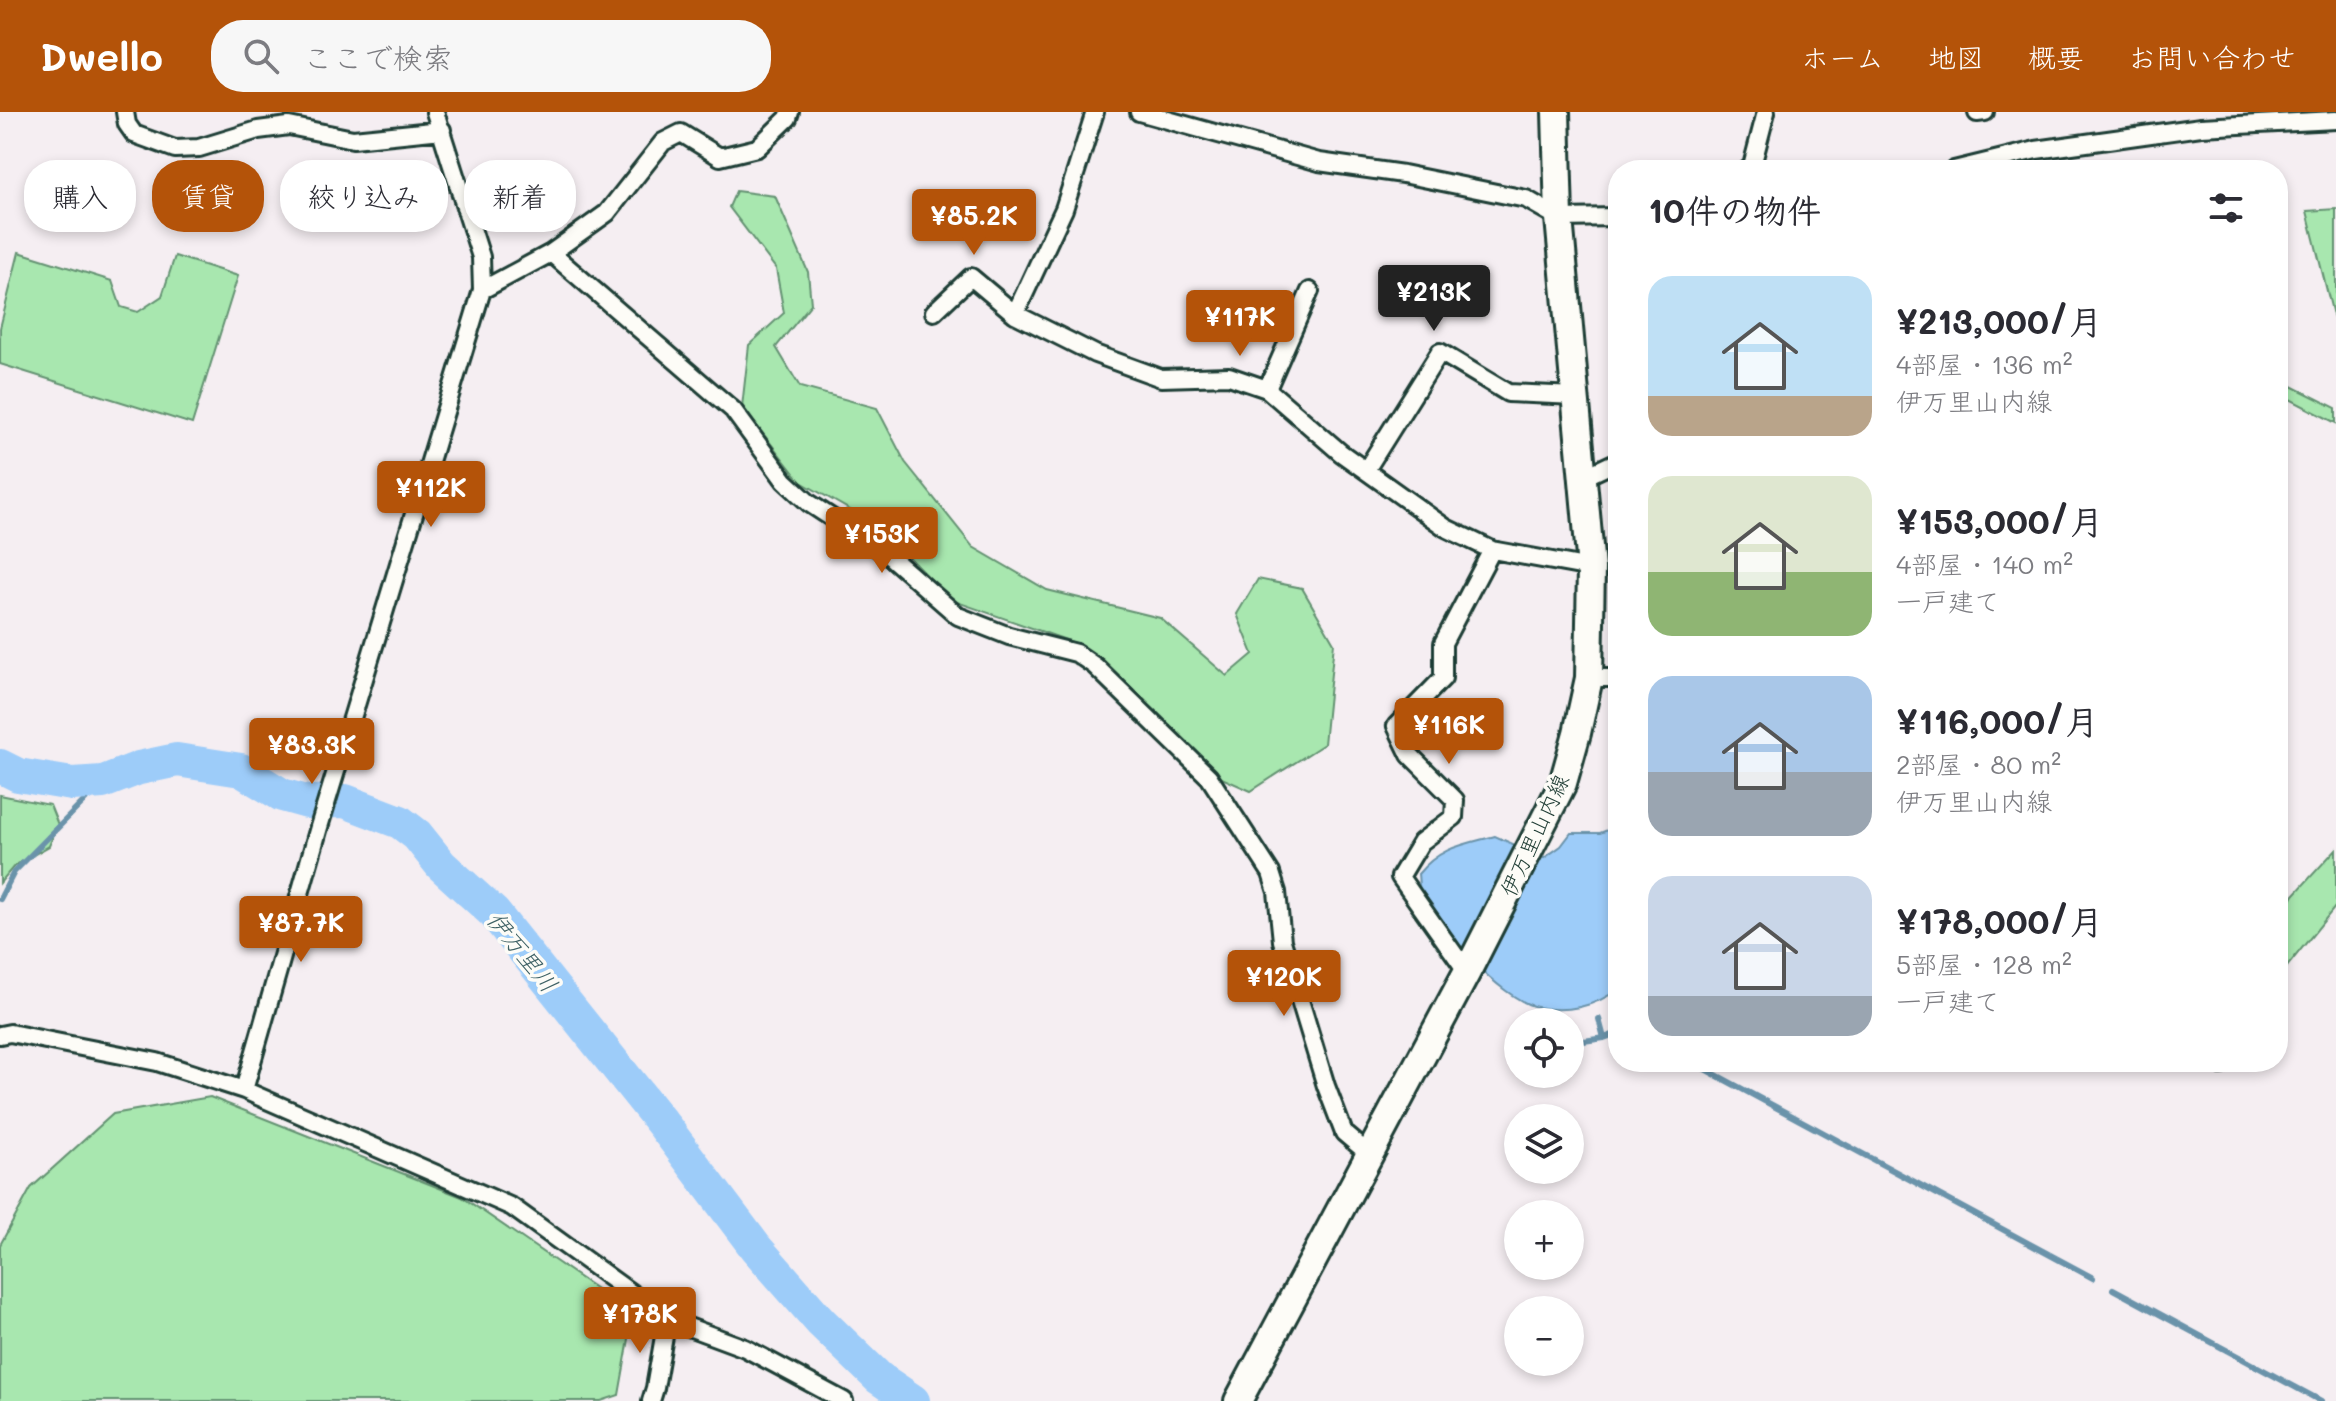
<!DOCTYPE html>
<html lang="ja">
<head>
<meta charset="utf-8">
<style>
  :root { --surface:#fff; --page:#f7f7f7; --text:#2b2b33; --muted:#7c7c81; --accent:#b45309 }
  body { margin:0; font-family:Mali,"Klee One",sans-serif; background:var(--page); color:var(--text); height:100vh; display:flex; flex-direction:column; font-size:30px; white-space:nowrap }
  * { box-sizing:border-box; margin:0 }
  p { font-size:26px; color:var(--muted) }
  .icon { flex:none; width:44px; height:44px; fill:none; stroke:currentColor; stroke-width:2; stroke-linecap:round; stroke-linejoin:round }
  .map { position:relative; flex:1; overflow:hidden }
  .side { position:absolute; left:1608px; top:48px; width:680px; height:912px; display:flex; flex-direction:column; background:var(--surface); border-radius:32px; box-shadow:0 4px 12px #0003 }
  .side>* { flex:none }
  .guide { position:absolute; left:24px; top:48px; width:760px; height:72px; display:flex; gap:16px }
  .tools { position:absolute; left:1504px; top:896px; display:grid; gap:16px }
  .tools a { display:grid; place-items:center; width:80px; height:80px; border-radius:50%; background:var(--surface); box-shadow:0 4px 12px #0003; font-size:40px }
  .price { position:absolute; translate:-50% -68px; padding:0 18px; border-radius:8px; background:var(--accent); color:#fff; font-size:26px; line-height:52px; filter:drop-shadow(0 2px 4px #0008) }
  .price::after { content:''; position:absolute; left:50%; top:48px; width:24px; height:18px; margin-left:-12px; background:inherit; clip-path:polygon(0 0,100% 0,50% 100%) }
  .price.on { background:#222; color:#fff }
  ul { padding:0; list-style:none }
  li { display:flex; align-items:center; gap:24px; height:200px; padding:0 40px }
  li span { display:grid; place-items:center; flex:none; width:224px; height:160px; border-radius:24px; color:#555 }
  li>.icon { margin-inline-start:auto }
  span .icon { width:96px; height:96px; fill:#fffc; stroke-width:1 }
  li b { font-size:34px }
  h2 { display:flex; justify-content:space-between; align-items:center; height:96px; padding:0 40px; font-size:34px }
  .chip { padding:0 28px; border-radius:32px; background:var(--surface); box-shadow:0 4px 12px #0003; font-size:28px; line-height:72px }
  .chip.on { background:var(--accent); color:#fff }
  header { display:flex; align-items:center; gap:48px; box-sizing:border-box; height:112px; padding:0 40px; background:var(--accent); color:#fff }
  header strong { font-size:38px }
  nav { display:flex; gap:44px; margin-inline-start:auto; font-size:28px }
  .search { width:560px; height:72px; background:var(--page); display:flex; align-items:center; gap:20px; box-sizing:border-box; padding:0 28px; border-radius:32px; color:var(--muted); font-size:30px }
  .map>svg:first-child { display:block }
  .green { fill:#a8e7af; stroke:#649272; stroke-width:2 }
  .water { fill:#9dccf9; stroke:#6b93aa; stroke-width:2 }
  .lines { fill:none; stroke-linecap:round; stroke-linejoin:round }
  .stream { stroke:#6b93aa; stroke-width:6 }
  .river { stroke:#9dccf9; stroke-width:34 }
  .street-casing { stroke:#1f3d34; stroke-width:22 }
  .primary-casing { stroke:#1f3d34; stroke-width:32 }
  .street { stroke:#fdfcf7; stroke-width:16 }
  .primary { stroke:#fdfcf7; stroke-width:26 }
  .labels { text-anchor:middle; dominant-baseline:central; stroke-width:7; stroke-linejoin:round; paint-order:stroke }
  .street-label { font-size:22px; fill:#1f3d34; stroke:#fdfcf7 }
  .water-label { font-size:24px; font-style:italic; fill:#3e6165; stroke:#fdfcf7 }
</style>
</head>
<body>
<header>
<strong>Dwello</strong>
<div class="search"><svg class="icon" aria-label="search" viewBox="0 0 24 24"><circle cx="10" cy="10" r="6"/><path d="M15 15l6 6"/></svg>ここで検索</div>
<nav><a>ホーム</a><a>地図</a><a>概要</a><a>お問い合わせ</a></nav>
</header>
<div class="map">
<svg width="2336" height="1289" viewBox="0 0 2336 1289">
  <rect width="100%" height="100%" fill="#f5eef2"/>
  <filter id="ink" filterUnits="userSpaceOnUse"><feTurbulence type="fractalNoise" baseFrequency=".0125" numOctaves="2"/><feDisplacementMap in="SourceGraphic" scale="16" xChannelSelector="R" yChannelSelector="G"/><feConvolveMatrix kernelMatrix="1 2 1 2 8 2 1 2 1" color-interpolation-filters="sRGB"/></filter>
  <g filter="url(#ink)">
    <path class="green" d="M 736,79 L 775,84 L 808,160 L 811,192 L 776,235 L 800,275 L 877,296 L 905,350 L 973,435 L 1047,478 L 1160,506 L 1227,564 L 1253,542 L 1237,502 L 1258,467 L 1302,476 L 1334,531 L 1324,632 L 1251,679 L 1217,664 L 1081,533 L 951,488 L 880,415 L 801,370 L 742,295 L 749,233 L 784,201 L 776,157 L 729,95 Z
      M 2336,97 L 2336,215 L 2307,99 Z
      M 19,140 L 112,169 L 121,195 L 138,200 L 162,184 L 175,144 L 238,164 L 192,312 L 0,252 L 0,216 Z
      M 2278,267 L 2336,296 L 2336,311 L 2278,281 Z
      M 0,683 L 50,693 L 58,713 L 49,734 L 14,754 L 0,771 Z
      M 2336,737 L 2336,794 L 2278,866 L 2278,812 L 2294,783 Z
      M 210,985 L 462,1085 L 605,1183 L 629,1227 L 619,1283 L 601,1289 L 0,1289 L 0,1133 L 31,1076 L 113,1002 Z"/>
    <path class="water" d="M 1618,714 L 1618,877 C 1595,895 1566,901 1537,895 C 1501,887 1434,814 1421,780 C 1418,775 1419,768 1418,762 C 1440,735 1462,733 1495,724 L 1544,746 L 1561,734 L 1571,721 L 1600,721 Z"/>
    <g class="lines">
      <path class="stream" d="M 0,787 L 14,760 L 103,670
        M 1599,907 L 1604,926
        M 1570,931 L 1604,926 L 1618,921
        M 1692,950 L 2093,1166
        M 2113,1177 L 2321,1289"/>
      <path class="river" d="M 0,654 L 18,663 L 72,672 L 103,670 L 139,656 L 177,648 L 241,658 L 282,683 L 307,690 L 345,689 L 400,710 L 417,723 L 441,753 L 494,801 L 665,1015 L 756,1136 L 821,1210 L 879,1266 L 913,1289"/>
      <g class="street-casing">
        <path id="street" d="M 125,0 L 127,12 L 134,22 L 175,37 L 199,36 L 258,18 L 289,14 L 353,27 L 442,18
          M 1095,0 L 1064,97 L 1015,202 L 1095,242 L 1161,266 L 1229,264 L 1267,277 L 1341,341 L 1446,416 L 1492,438 L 1591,456
          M 1139,0 L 1319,50 L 1403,62 L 1526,87 L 1559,106 L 1618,105
          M 1977,1 L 1985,0
          M 1747,58 L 1752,54 L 1766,0
          M 1954,58 L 2036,38 L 2201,15 L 2336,8
          M 551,141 L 733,298 L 785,369 L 809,391 L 887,442 L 958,504 L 1009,524 L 1076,541 L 1095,554 L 1209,665 L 1271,761 L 1277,780 L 1282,829 L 1326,974 L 1344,1021 L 1370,1043
          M 482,178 L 551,141 L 607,101 L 663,30 L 681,21 L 720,45 L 757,36 L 788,6 L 790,0
          M 934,200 L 971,165 L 1015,202
          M 1267,277 L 1310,179
          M 1366,358 L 1440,240 L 1508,281 L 1576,284
          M 1584,365 L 1618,349
          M 1589,566 L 1618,566
          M 1467,860 L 1400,765 L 1421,730 L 1454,705 L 1455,688 L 1410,643 L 1396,614 L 1443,566 L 1443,531 L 1492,438
          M 0,923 L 10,921 L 157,950 L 244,978 L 512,1095 L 667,1207 L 745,1236 L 844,1289
          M 2209,950 L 2221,953
          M 244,978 L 319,715 L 482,178 L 481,145 L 435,0
          M 651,1289 L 655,1276 L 667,1207"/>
      </g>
      <g class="primary-casing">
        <path id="primary" d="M 1238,1289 L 1467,860 L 1563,671 L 1577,621 L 1589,566 L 1591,456 L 1559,106 L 1556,0"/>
      </g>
      <use href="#street" class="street"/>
      <use href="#primary" class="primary"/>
    </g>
  </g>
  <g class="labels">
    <g class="street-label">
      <text transform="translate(1534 723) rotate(-65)">伊万里山内線</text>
    </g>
    <g class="water-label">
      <text transform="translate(523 839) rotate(51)">伊万里川</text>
    </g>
  </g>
</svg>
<div class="tools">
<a><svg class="icon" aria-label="locate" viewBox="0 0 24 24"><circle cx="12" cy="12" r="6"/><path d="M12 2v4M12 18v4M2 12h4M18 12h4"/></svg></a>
<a><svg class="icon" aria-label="layers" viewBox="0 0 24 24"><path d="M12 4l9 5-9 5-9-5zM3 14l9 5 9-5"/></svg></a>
<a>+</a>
<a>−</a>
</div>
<b class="price" style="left:974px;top:145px">¥85.2K</b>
<b class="price on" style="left:1434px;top:221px">¥213K</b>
<b class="price" style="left:1240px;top:246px">¥117K</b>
<b class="price" style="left:431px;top:417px">¥112K</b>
<b class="price" style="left:882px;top:463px">¥153K</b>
<b class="price" style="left:1449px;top:654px">¥116K</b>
<b class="price" style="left:312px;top:674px">¥83.3K</b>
<b class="price" style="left:301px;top:852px">¥87.7K</b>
<b class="price" style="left:1284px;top:906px">¥120K</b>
<b class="price" style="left:640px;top:1243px">¥178K</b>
<div class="guide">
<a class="chip">購入</a>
<a class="chip on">賃貸</a>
<a class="chip">絞り込み</a>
<a class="chip">新着</a>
</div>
<section class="side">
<h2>10件の物件<svg class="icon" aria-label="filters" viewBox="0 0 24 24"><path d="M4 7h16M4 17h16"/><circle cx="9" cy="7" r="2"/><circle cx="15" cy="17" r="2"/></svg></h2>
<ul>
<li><span style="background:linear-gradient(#bfe0f5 75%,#b9a48a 0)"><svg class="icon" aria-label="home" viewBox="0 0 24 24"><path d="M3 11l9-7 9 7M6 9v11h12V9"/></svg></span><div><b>¥213,000/月</b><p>4部屋 · 136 m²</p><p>伊万里山内線</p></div></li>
<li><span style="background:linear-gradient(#dfe7d0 60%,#8fb573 0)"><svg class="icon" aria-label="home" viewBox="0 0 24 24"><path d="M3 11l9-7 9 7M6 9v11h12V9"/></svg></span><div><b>¥153,000/月</b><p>4部屋 · 140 m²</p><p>一戸建て</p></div></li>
<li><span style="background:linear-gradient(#a9c7e8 60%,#9aa5b1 0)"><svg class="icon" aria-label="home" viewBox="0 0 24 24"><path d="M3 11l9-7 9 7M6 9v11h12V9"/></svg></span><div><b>¥116,000/月</b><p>2部屋 · 80 m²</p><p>伊万里山内線</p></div></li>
<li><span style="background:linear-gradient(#c9d6e8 75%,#9aa5b1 0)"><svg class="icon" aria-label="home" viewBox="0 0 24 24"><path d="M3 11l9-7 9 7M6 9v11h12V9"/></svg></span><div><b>¥178,000/月</b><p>5部屋 · 128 m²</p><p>一戸建て</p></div></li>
</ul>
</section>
</div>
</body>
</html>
